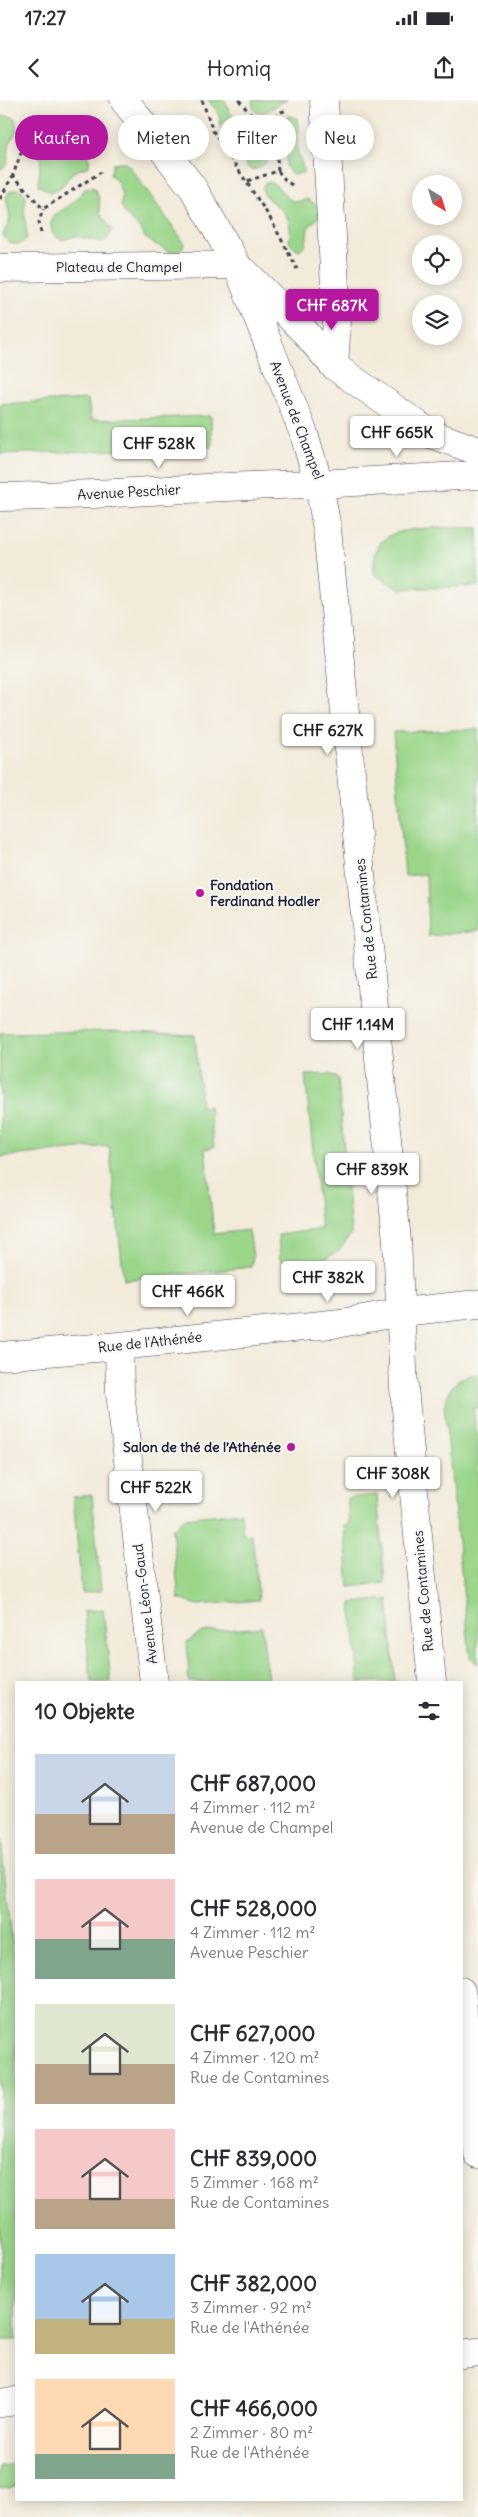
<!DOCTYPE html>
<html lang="de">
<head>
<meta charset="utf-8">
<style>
  :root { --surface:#fff; --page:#f2f2f3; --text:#2b2b33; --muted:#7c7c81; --accent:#b5179e }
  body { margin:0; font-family:Delius,sans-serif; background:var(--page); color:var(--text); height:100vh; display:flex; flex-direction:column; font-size:19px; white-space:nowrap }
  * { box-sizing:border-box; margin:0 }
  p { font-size:16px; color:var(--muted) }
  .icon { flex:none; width:28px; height:28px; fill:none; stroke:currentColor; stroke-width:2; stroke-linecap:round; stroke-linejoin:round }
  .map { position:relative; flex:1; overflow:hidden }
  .details { position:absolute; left:15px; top:1581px; width:448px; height:820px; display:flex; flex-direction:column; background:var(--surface); border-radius:0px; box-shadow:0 2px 12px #0003 }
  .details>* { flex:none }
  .banner { position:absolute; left:15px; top:15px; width:449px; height:45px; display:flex; gap:10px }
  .needle { width:32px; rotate:142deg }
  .tools { position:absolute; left:412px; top:75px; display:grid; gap:10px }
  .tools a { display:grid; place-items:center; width:50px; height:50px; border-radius:50%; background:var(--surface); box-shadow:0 2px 12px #0003; font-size:25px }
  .price { position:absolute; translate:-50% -42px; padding:0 11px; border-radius:5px; background:#fff; color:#222; font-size:16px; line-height:32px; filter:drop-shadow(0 1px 2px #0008) }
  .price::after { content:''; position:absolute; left:50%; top:30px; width:15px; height:11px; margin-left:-8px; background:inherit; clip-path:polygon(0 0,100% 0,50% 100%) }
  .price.selected { background:var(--accent); color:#fff }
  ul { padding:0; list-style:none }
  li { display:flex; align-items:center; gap:15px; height:125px; padding:0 20px }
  li span { display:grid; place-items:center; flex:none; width:140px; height:100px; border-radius:0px; color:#555 }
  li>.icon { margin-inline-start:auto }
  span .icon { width:60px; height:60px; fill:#fffc; stroke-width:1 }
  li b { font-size:21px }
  h2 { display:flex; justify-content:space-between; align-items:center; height:60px; padding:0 20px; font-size:21px }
  .tag { padding:0 18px; border-radius:22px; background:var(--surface); box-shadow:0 2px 12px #0003; font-size:18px; line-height:45px }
  .tag.selected { background:var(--accent); color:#fff }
  .status { display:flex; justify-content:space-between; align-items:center; height:35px; padding:0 25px; background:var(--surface); direction:ltr }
  .status svg { height:14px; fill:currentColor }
  header { display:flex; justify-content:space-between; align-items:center; height:65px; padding:0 20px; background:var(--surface); font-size:22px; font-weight:600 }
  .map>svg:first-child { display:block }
  .green { fill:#9ad589; stroke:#5e7c62 }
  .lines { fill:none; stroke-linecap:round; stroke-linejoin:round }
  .minor-casing { stroke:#414053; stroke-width:29 }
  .major-casing { stroke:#414053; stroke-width:29 }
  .path { stroke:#414053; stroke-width:3; stroke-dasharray:4 4; stroke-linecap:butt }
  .minor { stroke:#fff; stroke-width:28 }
  .major { stroke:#fff; stroke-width:28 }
  .poi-dot { fill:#b5179e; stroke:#f6f6f2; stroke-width:2 }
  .labels { text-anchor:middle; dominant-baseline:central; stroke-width:4; stroke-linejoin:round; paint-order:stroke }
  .street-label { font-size:14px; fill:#22223b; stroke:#f6f6f2 }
  .poi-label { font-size:14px; font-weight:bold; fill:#22223b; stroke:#f6f6f2; text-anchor:start }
</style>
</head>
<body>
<div class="status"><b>17:27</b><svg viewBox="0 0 49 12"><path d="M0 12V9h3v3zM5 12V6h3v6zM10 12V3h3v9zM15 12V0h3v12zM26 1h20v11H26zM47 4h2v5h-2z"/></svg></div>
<header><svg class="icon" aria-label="back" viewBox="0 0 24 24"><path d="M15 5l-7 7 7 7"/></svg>Homiq<svg class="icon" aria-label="share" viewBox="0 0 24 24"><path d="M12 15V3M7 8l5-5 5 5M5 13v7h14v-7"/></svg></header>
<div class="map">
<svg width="478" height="2417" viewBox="0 0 478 2417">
  <rect width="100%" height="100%" fill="#f6f6f2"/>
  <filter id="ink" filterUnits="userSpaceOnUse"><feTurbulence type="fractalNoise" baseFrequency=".02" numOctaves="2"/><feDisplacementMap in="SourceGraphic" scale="10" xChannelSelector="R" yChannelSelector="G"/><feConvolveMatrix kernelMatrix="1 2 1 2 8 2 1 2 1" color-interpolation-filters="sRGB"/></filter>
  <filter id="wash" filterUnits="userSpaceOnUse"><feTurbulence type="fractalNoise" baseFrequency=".0096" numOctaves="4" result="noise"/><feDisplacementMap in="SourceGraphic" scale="20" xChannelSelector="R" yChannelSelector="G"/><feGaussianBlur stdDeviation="1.12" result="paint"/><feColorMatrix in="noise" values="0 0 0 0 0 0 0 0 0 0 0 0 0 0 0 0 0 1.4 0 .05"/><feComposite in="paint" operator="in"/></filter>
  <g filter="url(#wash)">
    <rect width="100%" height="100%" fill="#f3ebda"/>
    <path class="green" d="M 208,0 L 225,0 L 230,13 L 243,25 L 247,38 L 262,48 L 268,58 C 265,66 252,75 246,65 C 242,59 243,51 238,46 C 233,41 226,39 221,34 C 220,14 220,15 208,0 Z
      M 252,0 L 287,0 C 276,3 254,28 252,0 Z
      M 9,16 L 15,18 L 17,30 L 10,42 L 7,64 L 0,70 L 0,17 Z
      M 290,16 L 297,18 C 302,30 296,38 297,50 C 298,59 305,65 303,73 L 292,75 L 286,67 L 287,50 L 277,29 L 279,22 Z
      M 51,29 L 58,31 C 67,46 67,50 86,53 L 89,59 L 89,66 L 73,72 L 61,87 L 50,92 L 38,85 L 41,59 L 34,49 L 36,37 L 42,30 Z
      M 118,62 L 124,62 L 130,67 L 183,141 L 184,145 L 178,153 L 169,152 L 145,138 L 141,129 L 125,114 L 121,105 L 122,95 L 118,83 L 110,75 L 113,64 Z
      M 269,82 C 284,85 284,109 307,99 L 319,107 L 319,116 L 308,128 L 306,144 L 300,150 L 293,147 L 289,141 C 298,103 256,105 264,84 Z
      M 87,87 L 94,88 L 99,98 L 100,113 L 112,130 L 106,140 L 101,142 L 75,136 L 63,140 C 56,138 52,135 51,127 C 49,113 66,110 74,102 C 79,97 82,92 87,87 Z
      M 17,89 L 22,91 L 26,97 C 22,114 27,122 27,138 C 21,145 18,145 9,143 L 3,135 L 10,119 L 6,97 L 10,91 Z
      M 88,299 L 91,320 L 211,316 L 212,347 L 0,354 L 0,304 Z
      M 478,428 L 478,486 L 399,489 L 374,474 C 374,463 373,454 380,444 C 393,423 455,428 478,428 Z
      M 478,629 L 478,831 L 428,836 L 426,774 L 405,776 L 393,632 Z
      M 113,931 L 195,935 L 201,1007 L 209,1006 L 214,1047 L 205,1049 L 214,1134 L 249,1130 L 253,1157 L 251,1167 L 124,1180 L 109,1046 L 0,1057 L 0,933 Z
      M 329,974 L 338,978 L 351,1134 L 339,1151 L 320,1161 L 285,1165 L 280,1160 L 278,1135 L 321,1129 L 305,975 Z
      M 478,1274 L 478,1308 L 473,1308 L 478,1342 L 478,1563 L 476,1563 L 470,1557 L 444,1306 C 450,1285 456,1277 478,1274 Z
      M 92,1395 L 101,1491 L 82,1493 L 73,1397 Z
      M 377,1395 L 385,1483 L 349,1487 L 344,1426 L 349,1425 L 347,1398 Z
      M 241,1412 L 243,1435 L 252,1434 L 259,1500 L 198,1505 L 179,1499 L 172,1430 L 184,1418 Z
      M 388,1499 L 395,1582 L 359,1582 L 351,1503 Z
      M 103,1509 L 111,1582 L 91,1582 L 84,1511 Z
      M 262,1527 L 268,1582 L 189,1582 L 187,1542 L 202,1532 Z
      M 0,1731 L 16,1878 L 16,2240 L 0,2240 Z
      M 16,2364 L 16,2387 L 0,2389 L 0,2366 Z"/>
  </g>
  <g filter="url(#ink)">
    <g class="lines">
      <g class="minor-casing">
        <path id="minor" d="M 324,0 L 337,220 L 334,266
          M 0,168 L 237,165
          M 246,173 L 305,232 L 334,266 L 431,334 L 478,351
          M 0,397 C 106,396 212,385 319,384 L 304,334 L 237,165 L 193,88 L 124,0
          M 119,1246 L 120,1292 L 154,1582
          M 0,1256 L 119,1246 L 341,1223 L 401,1212 L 478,1204"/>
      </g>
      <g class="major-casing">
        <path id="major" d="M 432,1582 L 404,1288 L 397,1141 L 327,429 L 319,384 L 478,375
          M 461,1891 L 478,2054
          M 461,2254 L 478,2252
          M 0,2303 L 16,2301"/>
      </g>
      <path class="path" d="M 202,0 L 213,31 L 270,118 L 297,169
        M 239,0 L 276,46 L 278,71 L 247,81
        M 35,14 L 13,75 L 43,109 L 101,72
        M 263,28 L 281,12 L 288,10
        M 278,71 L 287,82 L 294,86
        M 0,99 L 13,75
        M 41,133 L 39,122 L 43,109"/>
      <use href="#minor" class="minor"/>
      <use href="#major" class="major"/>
    </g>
  </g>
  <g class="poi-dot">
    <circle cx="200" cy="793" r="5"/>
    <circle cx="291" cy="1347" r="5"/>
  </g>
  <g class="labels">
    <g class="street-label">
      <text x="119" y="167">Plateau de Champel</text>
      <text transform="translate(297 320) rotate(69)">Avenue de Champel</text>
      <text transform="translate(129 392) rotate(-3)">Avenue Peschier</text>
      <text transform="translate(366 819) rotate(-96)">Rue de Contamines</text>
      <text transform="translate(150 1242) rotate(-6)">Rue de l'Athénée</text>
      <text transform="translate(423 1491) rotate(-95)">Rue de Contamines</text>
      <text transform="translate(145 1504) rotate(-97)">Avenue Léon-Gaud</text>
    </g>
    <g class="poi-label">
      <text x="210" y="785">Fondation<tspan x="210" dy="16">Ferdinand Hodler</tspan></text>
      <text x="281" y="1347" text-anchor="end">Salon de thé de l’Athénée</text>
    </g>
  </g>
</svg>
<div class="tools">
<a><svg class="needle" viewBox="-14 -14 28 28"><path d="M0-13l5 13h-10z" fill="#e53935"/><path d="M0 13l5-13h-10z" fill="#7c7c81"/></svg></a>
<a><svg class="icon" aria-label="locate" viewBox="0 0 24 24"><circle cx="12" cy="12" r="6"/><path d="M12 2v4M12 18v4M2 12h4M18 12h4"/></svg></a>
<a><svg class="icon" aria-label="layers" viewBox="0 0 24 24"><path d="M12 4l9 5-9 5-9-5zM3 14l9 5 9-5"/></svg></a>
</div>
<b class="price selected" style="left:332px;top:231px">CHF 687K</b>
<b class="price" style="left:397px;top:358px">CHF 665K</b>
<b class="price" style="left:159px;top:369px">CHF 528K</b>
<b class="price" style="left:328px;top:656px">CHF 627K</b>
<b class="price" style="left:358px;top:950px">CHF 1.14M</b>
<b class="price" style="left:372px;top:1095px">CHF 839K</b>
<b class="price" style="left:328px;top:1203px">CHF 382K</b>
<b class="price" style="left:188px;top:1217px">CHF 466K</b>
<b class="price" style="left:393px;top:1399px">CHF 308K</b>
<b class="price" style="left:156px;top:1413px">CHF 522K</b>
<div class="banner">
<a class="tag selected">Kaufen</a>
<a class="tag">Mieten</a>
<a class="tag">Filter</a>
<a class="tag">Neu</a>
</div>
<section class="details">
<h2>10 Objekte<svg class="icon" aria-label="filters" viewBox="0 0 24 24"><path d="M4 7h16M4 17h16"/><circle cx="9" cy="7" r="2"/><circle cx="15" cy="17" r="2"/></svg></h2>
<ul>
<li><span style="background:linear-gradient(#c9d6e8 60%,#b9a48a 0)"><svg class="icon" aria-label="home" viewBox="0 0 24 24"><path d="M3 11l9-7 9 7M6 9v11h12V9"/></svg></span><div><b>CHF 687,000</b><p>4 Zimmer · 112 m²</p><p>Avenue de Champel</p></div></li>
<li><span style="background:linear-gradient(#f6c9c9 60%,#7fa58c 0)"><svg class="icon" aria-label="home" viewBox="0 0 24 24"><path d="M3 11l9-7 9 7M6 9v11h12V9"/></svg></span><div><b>CHF 528,000</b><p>4 Zimmer · 112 m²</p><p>Avenue Peschier</p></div></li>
<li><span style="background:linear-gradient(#dfe7d0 60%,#b9a48a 0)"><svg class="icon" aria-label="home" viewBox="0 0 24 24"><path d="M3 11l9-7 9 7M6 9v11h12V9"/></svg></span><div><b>CHF 627,000</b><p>4 Zimmer · 120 m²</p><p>Rue de Contamines</p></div></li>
<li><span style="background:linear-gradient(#f6c9c9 70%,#b9a48a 0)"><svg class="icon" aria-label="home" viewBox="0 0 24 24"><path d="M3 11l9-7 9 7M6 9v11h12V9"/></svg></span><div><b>CHF 839,000</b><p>5 Zimmer · 168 m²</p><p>Rue de Contamines</p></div></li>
<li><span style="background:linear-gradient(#a9c7e8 65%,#c2b280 0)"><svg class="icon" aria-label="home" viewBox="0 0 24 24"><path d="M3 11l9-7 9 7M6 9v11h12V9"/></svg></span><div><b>CHF 382,000</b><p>3 Zimmer · 92 m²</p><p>Rue de l'Athénée</p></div></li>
<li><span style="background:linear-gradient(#ffd9b3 75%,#7fa58c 0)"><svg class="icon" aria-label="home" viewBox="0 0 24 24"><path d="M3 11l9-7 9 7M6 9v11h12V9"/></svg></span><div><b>CHF 466,000</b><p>2 Zimmer · 80 m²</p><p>Rue de l'Athénée</p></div></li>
</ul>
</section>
</div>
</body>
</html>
